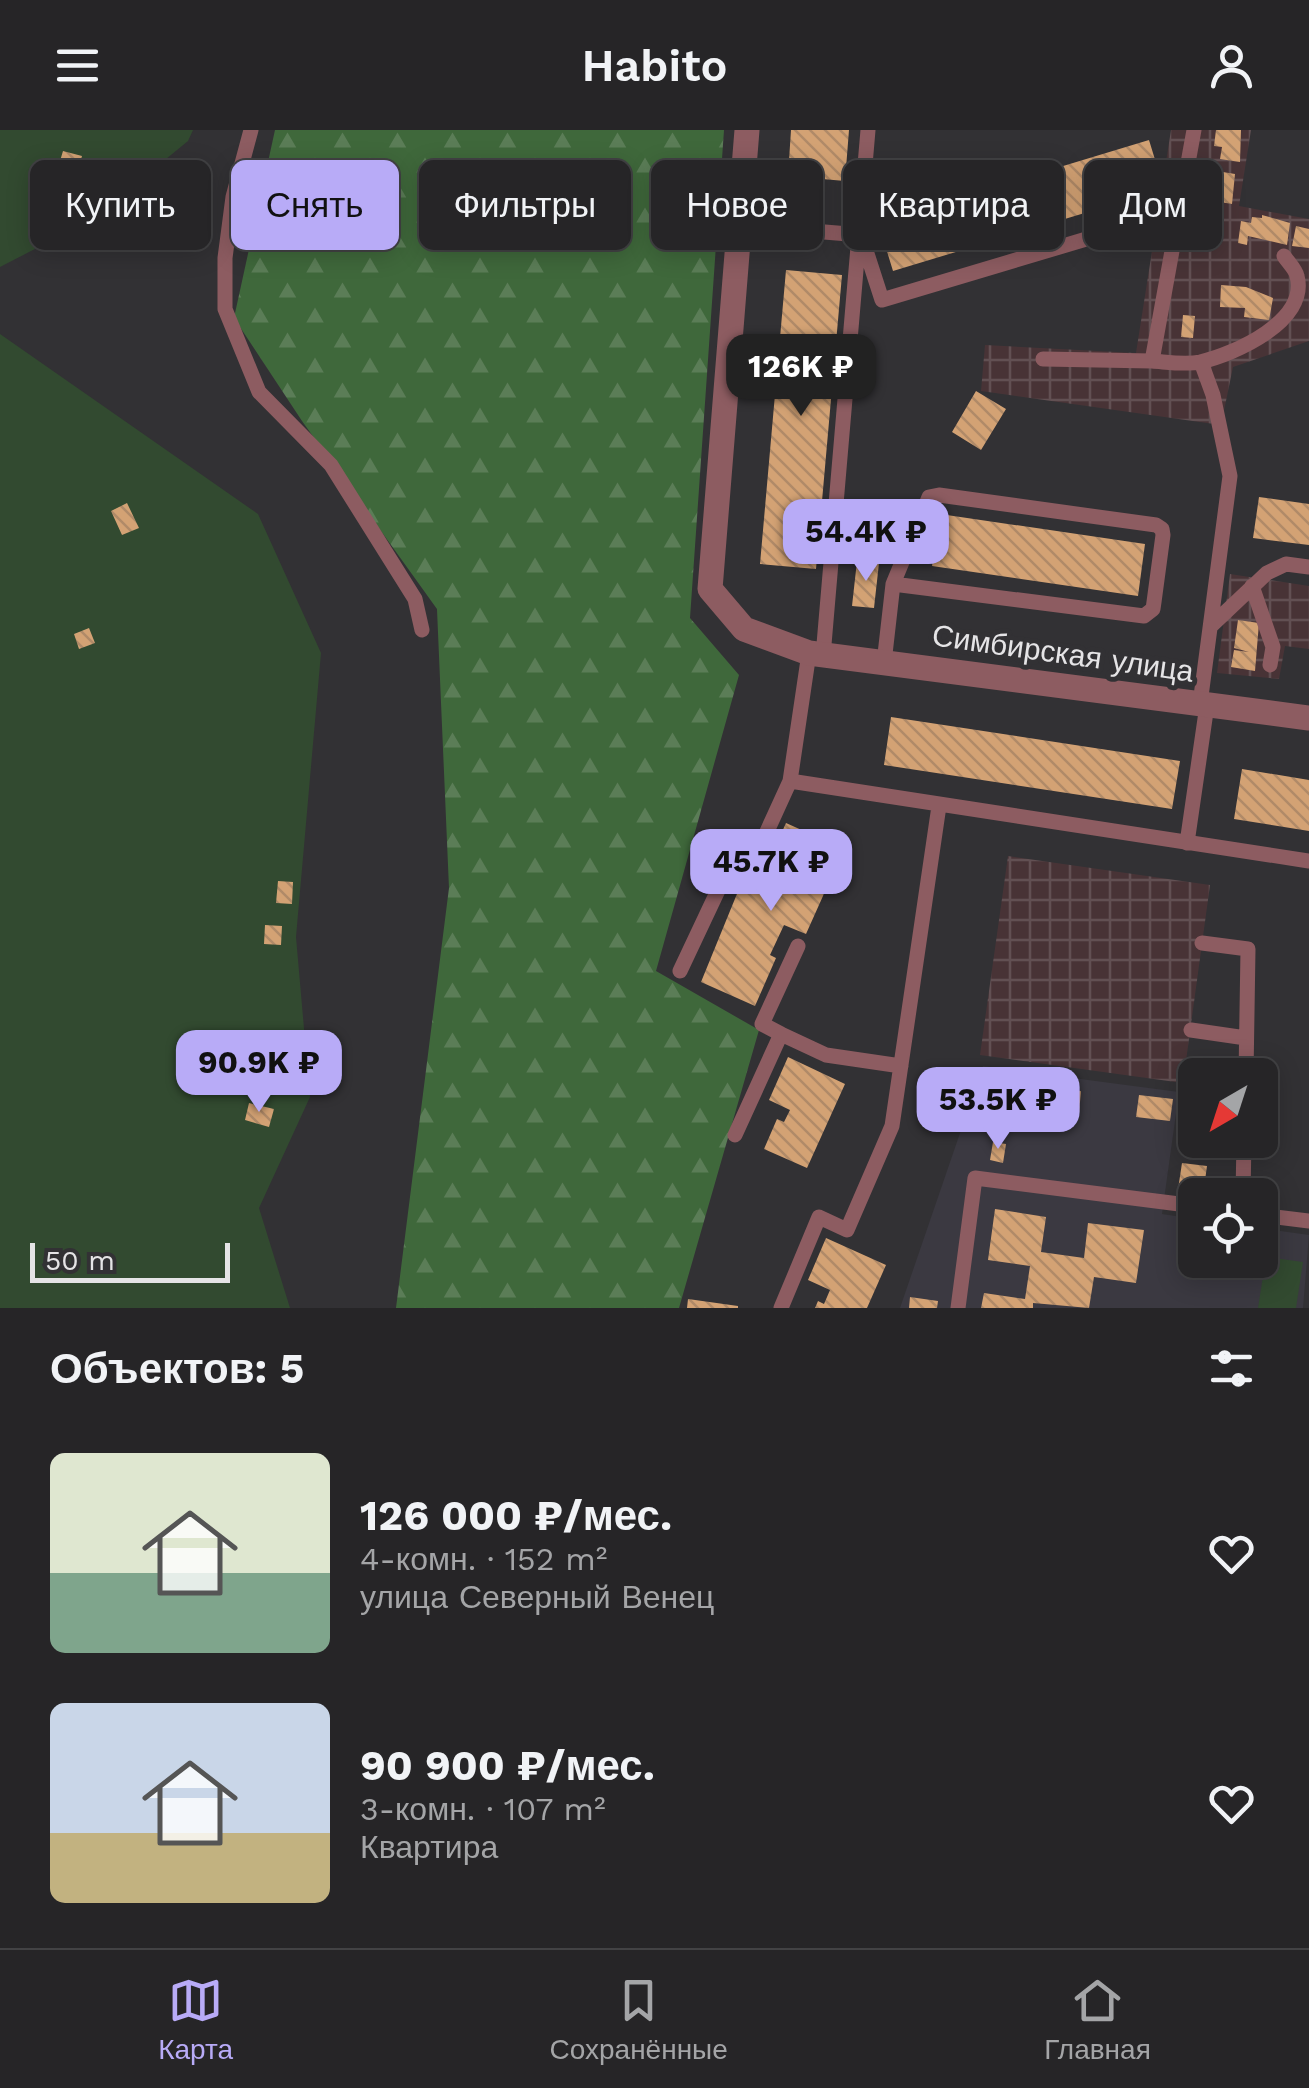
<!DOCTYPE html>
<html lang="ru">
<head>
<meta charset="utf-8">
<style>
  :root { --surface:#262527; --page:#323133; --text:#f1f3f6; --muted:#a4a5a7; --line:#424244; --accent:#b8abf7 }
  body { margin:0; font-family:"Work Sans",sans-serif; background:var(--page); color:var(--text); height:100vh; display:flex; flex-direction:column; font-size:38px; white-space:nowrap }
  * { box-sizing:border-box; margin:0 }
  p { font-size:32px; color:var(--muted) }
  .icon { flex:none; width:55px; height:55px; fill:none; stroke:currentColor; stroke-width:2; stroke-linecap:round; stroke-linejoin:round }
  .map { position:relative; height:1178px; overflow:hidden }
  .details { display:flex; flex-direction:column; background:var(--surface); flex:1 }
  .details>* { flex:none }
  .guide { position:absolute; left:30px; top:30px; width:1250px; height:90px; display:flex; gap:20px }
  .needle { width:65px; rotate:219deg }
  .buttons { position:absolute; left:1178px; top:928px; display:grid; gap:20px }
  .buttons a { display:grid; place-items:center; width:100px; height:100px; border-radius:15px; background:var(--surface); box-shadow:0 5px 25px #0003,0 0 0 2px var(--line); font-size:50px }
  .scale { position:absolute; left:30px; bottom:25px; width:200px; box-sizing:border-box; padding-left:10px; border:5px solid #e5e4e6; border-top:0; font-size:28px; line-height:35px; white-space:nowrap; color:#e5e4e6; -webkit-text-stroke:8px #323134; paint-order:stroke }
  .price { position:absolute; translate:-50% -85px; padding:0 22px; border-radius:20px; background:var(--accent); color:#111; font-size:32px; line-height:65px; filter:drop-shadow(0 2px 5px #0008) }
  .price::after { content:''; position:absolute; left:50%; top:60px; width:30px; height:22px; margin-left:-15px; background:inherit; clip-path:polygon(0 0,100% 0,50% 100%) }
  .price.current { background:#222; color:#fff }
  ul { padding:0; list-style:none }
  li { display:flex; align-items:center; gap:30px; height:250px; padding:0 50px }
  li span { display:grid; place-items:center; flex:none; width:280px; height:200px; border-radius:15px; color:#555 }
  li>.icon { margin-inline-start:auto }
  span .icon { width:120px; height:120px; fill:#fffc; stroke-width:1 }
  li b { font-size:42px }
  h2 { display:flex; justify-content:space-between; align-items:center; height:120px; padding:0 50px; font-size:42px }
  .tag { padding:0 35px; border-radius:15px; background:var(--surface); box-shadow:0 5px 25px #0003,0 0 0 2px var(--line); font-size:35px; line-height:90px }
  .tag.current { background:var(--accent); color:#111 }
  header { display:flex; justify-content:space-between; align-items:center; height:130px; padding:0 50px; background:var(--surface); font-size:45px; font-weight:600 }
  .tab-bar { display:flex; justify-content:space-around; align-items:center; height:140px; border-top:2px solid var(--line); background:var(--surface); font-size:28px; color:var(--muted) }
  .tab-bar a { display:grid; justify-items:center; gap:5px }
  .tab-bar .current { color:var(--accent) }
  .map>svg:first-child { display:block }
  .industrial { fill:url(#industrial-grid) }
  .built { fill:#3b3941 }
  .forest { fill:url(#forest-firs) }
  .green { fill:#324a30 }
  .building { fill:url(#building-back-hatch) }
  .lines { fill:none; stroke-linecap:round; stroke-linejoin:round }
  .service { stroke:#8d5c61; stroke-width:15 }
  .minor { stroke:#8d5c61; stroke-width:25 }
  .labels { text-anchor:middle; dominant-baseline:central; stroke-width:10; stroke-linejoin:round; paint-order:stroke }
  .street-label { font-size:30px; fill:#e5e4e6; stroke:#323134 }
</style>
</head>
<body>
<header><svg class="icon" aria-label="menu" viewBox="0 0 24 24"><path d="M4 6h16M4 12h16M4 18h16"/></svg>Habito<svg class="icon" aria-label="person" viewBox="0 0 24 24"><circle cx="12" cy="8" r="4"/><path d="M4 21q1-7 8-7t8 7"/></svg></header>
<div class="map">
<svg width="1309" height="1178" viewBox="0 0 1309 1178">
  <defs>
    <pattern id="industrial-grid" width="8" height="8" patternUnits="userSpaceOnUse" patternTransform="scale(2.5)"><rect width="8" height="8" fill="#483336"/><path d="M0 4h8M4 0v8" fill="none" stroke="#625053"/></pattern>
    <pattern id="forest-firs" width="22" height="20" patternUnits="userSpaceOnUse" patternTransform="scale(2.5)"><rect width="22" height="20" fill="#3f683b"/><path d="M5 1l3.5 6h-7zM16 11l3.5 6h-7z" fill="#5b7d57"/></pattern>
    <pattern id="building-back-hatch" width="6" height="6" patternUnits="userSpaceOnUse" patternTransform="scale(2.5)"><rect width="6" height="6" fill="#d3a274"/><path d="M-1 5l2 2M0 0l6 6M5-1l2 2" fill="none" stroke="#b08a68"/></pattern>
  </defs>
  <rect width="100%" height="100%" fill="#323134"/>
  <path class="industrial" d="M 1171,0 L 1251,0 L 1239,76 L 1309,89 L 1309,211 L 1233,237 L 1221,295 L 981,261 L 985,215 L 1136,223 Z
    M 1230,444 L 1309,456 L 1309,519 L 1285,516 L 1279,549 L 1217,543 Z
    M 1008,726 L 1210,755 L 1183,953 L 980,925 Z"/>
  <path class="built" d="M 983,936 L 1179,962 L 1162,1084 L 1195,1089 L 1195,1130 L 1260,1130 L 1260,1098 L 1309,1105 L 1303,1178 L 900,1178 Z"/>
  <path class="forest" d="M 275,0 L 724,0 L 690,488 L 739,545 L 656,841 L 759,900 L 679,1178 L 396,1178 L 449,758 L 437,479 L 302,291 L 234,188 Z"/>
  <path class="green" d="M 0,0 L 193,0 L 188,11 L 93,89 L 0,137 Z
    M 0,204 L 258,384 L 321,523 L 296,807 L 310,967 L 259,1078 L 290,1178 L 0,1178 Z
    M 1266,1127 L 1303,1132 L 1296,1178 L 1258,1178 Z"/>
  <path class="building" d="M 791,0 L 849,0 L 845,51 L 788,46 Z
    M 1216,0 L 1241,0 L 1240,32 L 1220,29 L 1222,17 L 1214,16 Z
    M 1149,10 L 1164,59 L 893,141 L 878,92 Z
    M 63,21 L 82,26 L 76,47 L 57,41 Z
    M 1211,40 L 1235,44 L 1232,74 L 1208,70 Z
    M 1195,77 L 1219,80 L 1215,111 L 1191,108 Z
    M 1262,85 L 1290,93 L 1287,115 L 1248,106 L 1247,115 L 1238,113 L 1241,91 L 1251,93 L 1252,87 L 1262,88 Z
    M 1296,96 L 1309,99 L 1309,118 L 1292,116 Z
    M 786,140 L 842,145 L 816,439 L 760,434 Z
    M 1221,155 L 1246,157 L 1273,168 L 1269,190 L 1244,187 L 1245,178 L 1220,177 Z
    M 1183,185 L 1195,186 L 1193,208 L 1181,207 Z
    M 976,261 L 1006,279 L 981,320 L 952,302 Z
    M 1259,367 L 1309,374 L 1309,415 L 1253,408 Z
    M 127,373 L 139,398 L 122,405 L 111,381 Z
    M 940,384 L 1145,414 L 1138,466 L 932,436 Z
    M 857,431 L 879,433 L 874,478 L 852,476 Z
    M 1238,490 L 1259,493 L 1255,541 L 1231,537 L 1234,520 L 1249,522 L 1234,518 Z
    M 89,498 L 95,513 L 79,519 L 74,504 Z
    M 891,587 L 1180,631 L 1172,679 L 884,635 Z
    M 1242,639 L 1309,650 L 1309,701 L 1234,689 Z
    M 786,693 L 844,719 L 806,804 L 784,795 L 770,825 L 776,828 L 755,876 L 701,852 L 741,754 L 768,767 L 775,751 L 782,753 L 787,744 L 767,735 Z
    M 278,751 L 293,752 L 292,774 L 276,773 Z
    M 265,795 L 282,796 L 281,815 L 264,814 Z
    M 788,927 L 845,954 L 807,1038 L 764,1019 L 777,989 L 784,992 L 790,980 L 769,970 Z
    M 1056,958 L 1081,961 L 1079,983 L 1052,979 Z
    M 1139,965 L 1173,969 L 1170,991 L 1136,987 Z
    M 249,973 L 274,979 L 269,997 L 245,990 Z
    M 993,1012 L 1006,1014 L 1003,1033 L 990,1030 Z
    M 1182,1033 L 1207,1036 L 1203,1065 L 1195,1065 L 1195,1068 L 1177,1066 Z
    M 995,1079 L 1046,1087 L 1041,1122 L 1084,1128 L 1088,1093 L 1144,1100 L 1136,1153 L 1094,1147 L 1089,1178 L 1033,1173 L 1033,1178 L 981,1178 L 984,1163 L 1025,1169 L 1030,1136 L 988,1130 Z
    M 826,1108 L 886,1135 L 867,1178 L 815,1178 L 818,1171 L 824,1174 L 830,1160 L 808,1150 Z
    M 910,1167 L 938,1171 L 937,1178 L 909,1178 Z
    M 688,1169 L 738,1176 L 738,1178 L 687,1178 Z"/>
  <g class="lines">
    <path class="service" d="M 251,0 L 233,67 L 225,128 L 225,179 L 259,262 L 331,335 L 415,469 L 422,500
      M 739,95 L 861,105 L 882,170 L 1180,81
      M 1043,229 L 1152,231 L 1194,0
      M 1152,231 C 1167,232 1185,235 1200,232 C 1235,224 1309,191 1297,146 C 1296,140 1288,132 1284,126
      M 1252,456 L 1273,517 L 1270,535
      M 1212,495 L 1267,443 L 1286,434 L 1309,437
      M 823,526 L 868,0
      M 884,533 L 893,454 L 929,367 L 939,365 L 1156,395 L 1162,399 L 1163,405 L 1154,472 L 1153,479 L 1144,486 L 893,454
      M 1200,574 L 1230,346 L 1213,265 L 1201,232
      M 790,651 L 1309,731
      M 1187,713 L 1207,575
      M 1202,813 L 1248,819 L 1246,945
      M 680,841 L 729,737 L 759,719 L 790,651 L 809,523
      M 1191,900 L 1246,908
      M 781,904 L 762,894 L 798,816
      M 735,1005 L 781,904 L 826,925 L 901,936
      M 1243,1065 L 1244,1010
      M 1260,1085 L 1309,1091
      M 781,1178 L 819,1087 L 847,1100 L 892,996 L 939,676
      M 958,1178 L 975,1048 L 1195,1076"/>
    <path class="minor" d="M 747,0 L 710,459 L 744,499 L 809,523 L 1309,588"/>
  </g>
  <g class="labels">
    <g class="street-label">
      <text transform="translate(1063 523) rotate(8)">Симбирская улица</text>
    </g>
  </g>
</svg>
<div class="buttons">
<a><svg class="needle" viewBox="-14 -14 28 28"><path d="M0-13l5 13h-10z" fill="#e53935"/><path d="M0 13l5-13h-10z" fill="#a4a5a7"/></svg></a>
<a><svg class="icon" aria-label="locate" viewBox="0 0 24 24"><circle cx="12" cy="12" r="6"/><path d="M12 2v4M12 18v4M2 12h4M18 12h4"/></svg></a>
</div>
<div class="scale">50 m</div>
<b class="price current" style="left:801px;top:289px">126K ₽</b>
<b class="price" style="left:866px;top:454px">54.4K ₽</b>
<b class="price" style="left:771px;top:784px">45.7K ₽</b>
<b class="price" style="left:259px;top:985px">90.9K ₽</b>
<b class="price" style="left:998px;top:1022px">53.5K ₽</b>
<div class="guide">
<a class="tag">Купить</a>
<a class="tag current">Снять</a>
<a class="tag">Фильтры</a>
<a class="tag">Новое</a>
<a class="tag">Квартира</a>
<a class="tag">Дом</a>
</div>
</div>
<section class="details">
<h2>Объектов: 5<svg class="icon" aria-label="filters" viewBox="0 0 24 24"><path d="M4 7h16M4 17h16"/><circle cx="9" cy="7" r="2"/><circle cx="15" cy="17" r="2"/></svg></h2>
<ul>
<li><span style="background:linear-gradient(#dfe7d0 60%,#7fa58c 0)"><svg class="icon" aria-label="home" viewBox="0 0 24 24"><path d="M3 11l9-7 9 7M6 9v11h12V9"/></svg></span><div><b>126 000 ₽/мес.</b><p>4-комн. · 152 m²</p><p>улица Северный Венец</p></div><svg class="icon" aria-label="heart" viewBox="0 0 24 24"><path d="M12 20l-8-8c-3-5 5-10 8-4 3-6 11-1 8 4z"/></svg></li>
<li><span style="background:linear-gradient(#c9d6e8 65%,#c2b280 0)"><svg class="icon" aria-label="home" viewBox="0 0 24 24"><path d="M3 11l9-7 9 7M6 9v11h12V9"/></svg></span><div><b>90 900 ₽/мес.</b><p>3-комн. · 107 m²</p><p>Квартира</p></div><svg class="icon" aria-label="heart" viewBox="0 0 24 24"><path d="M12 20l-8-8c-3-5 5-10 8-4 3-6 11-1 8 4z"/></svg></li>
</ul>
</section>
<nav class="tab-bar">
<a class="current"><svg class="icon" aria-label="map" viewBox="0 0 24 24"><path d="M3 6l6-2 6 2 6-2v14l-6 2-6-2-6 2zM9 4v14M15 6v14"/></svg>Карта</a>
<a><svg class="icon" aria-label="saved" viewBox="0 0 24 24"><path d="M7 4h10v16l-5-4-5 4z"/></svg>Сохранённые</a>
<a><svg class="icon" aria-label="home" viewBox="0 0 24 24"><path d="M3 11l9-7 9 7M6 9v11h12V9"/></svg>Главная</a>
</nav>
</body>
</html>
